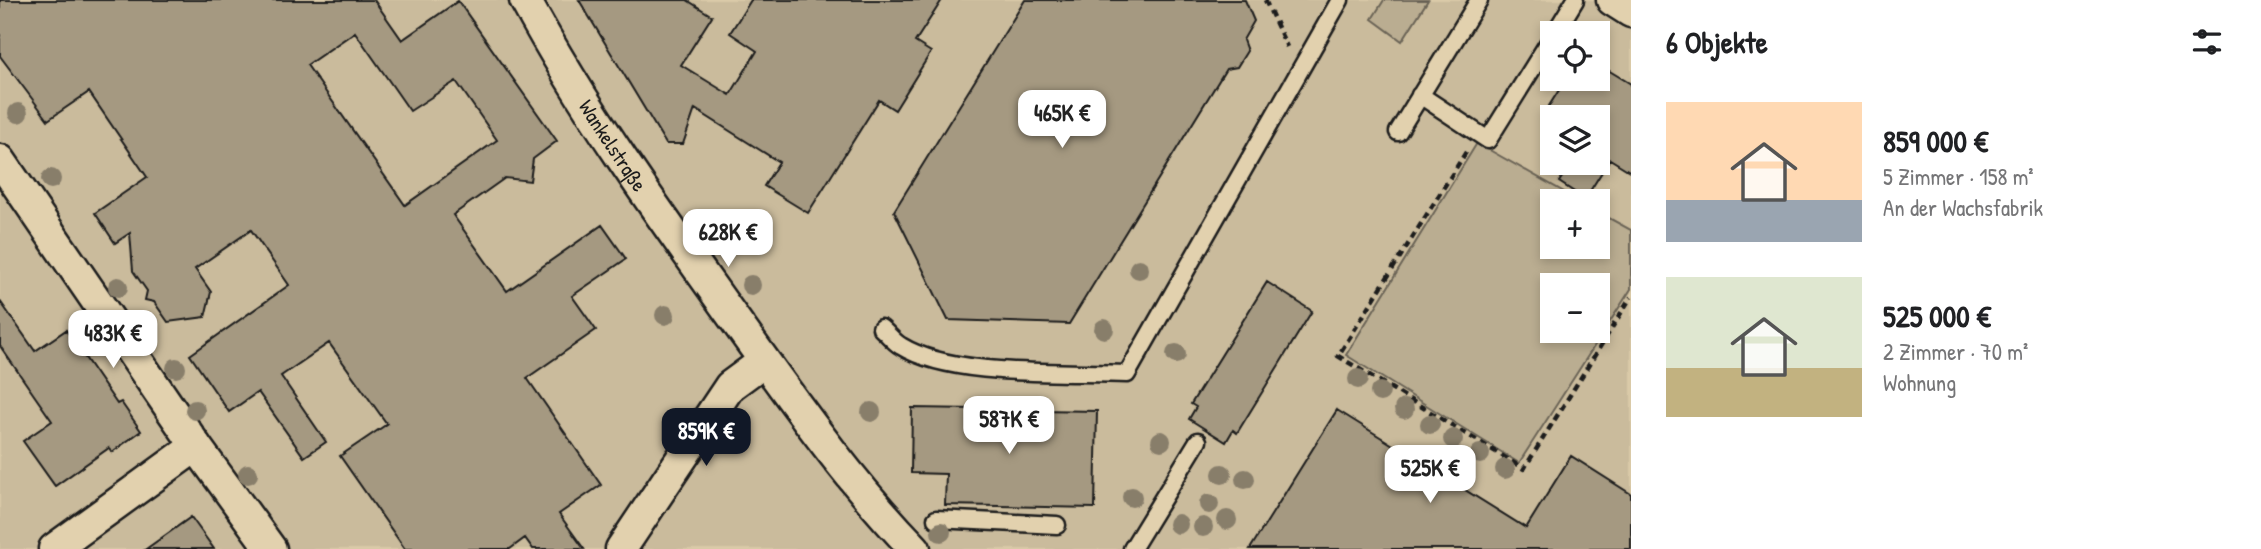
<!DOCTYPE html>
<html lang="de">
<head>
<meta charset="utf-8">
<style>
  :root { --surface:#fff; --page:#f6f6f6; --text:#202124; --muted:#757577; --accent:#111827 }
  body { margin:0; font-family:"Patrick Hand",sans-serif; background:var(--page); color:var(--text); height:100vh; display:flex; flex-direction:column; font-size:26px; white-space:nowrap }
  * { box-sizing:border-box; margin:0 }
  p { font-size:23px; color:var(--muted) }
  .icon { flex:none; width:38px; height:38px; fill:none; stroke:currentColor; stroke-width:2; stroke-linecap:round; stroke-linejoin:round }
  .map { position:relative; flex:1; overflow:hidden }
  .details { display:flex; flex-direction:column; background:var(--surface); width:630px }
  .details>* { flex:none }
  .buttons { position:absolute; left:1540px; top:21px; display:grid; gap:14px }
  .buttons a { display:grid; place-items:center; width:70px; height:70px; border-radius:0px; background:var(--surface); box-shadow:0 4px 10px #0003; font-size:35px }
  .price { position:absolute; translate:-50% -60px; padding:0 16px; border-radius:14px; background:#fff; color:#222; font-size:23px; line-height:46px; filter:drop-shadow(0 2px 4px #0008) }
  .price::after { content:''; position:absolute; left:50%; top:42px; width:21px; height:16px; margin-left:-10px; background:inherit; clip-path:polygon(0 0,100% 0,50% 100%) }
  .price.selected { background:var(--accent); color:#fff }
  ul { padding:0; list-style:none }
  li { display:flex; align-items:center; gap:21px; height:175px; padding:0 35px }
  li span { display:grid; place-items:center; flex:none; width:196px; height:140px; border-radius:0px; color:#555 }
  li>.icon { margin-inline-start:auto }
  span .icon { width:84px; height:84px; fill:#fffc; stroke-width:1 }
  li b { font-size:30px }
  h2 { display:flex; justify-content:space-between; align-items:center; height:84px; padding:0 35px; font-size:30px }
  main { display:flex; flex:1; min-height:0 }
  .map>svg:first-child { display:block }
  .built { fill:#cabb9c; fill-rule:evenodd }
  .green { fill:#baad91; stroke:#6b6456; stroke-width:2; fill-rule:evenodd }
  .building { fill:#a59981; stroke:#1c1c1c; stroke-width:2; fill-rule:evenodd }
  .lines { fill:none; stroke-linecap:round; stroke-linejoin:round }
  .service-casing { stroke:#1c1c1c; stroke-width:21 }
  .minor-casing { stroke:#1c1c1c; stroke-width:35 }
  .path { stroke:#1c1c1c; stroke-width:4.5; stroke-dasharray:7 5; stroke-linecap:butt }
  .service { stroke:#e2d1ae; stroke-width:16 }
  .minor { stroke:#e2d1ae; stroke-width:30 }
  .tree { fill:#887e6b }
  .labels { text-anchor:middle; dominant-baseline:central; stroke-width:5; stroke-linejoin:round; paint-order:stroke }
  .street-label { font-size:21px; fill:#1c1c1c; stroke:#e2d1ae }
</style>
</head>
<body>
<main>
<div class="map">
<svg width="1631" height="549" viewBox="0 0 1631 549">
  <rect width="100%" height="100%" fill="#dacaa8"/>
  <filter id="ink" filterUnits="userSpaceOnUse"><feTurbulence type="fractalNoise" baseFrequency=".0143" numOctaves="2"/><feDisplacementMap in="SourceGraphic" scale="14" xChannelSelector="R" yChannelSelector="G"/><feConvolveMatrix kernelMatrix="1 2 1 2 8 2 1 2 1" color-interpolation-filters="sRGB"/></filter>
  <g filter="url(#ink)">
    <path class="built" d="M 0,0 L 1631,0 L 1631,549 L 0,549 ZM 1552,33 L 1598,33 L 1598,79 L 1552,79 ZM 1552,117 L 1598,117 L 1598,163 L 1552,163 ZM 1552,201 L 1598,201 L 1598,247 L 1552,247 ZM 1552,285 L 1598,285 L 1598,331 L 1552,331 Z"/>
    <path class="green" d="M 1384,0 L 1428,0 L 1402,41 L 1372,19 Z
      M 1477,143 L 1580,201 L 1552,201 L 1552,247 L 1598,247 L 1598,212 L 1631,230 L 1631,289 L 1519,463 L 1346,355 ZM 1552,285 L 1598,285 L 1598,331 L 1552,331 Z"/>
    <path class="building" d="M 0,0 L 374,0 L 402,40 L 458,1 L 557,141 L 533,159 L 530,181 L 505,178 L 453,215 L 507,291 L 602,225 L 626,259 L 572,296 L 596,330 L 527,378 L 601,485 L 559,514 L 584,549 L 533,549 L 525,538 L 510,549 L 405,549 L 340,456 L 387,424 L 329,343 L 281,376 L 326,442 L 304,457 L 258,392 L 229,412 L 190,355 L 289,285 L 251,230 L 195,269 L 211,292 L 205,317 L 168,322 L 154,302 L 145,300 L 147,291 L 133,271 L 130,233 L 115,243 L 95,213 L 147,177 L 89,92 L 48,120 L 0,56 ZM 355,32 L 410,111 L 456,81 L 497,140 L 405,205 L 307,65 Z
      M 579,0 L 687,0 L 712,16 L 681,65 L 730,95 L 757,51 L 730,33 L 751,0 L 942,0 L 915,42 L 931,52 L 895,110 L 879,100 L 808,213 L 764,186 L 779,162 L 695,109 L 683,144 L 666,144 Z
      M 1025,0 L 1245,0 L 1254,21 L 1243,40 L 1247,51 L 1237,67 L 1226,69 L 1069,324 L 948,320 L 894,211 Z
      M 1598,64 L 1631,84 L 1631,172 L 1610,159 L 1585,199 L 1559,182 L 1571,163 L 1598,163 L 1598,117 L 1552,117 L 1552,123 L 1542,117 L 1566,79 L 1598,79 Z
      M 1267,282 L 1312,311 L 1237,433 L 1233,430 L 1226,442 L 1189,419 L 1196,407 L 1191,404 Z
      M 0,301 L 35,351 L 66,330 L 117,404 L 121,402 L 141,431 L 112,452 L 109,448 L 55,486 L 23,441 L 52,421 L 0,346 Z
      M 912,408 L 1097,411 L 1095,508 L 945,505 L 946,474 L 911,473 Z
      M 1337,410 L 1526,528 L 1571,456 L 1631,494 L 1631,549 L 1250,549 Z
      M 191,517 L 214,549 L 146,549 Z"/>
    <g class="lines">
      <g class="service-casing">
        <path id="service" d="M 1555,33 L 1575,0
          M 1420,95 L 1488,140 L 1552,37
          M 1398,132 L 1479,0
          M 881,328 C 888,334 894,342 901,346 C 953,378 1066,371 1127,374 L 1340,0
          M 936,519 L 1057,525
          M 1132,549 L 1198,441"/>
      </g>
      <g class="minor-casing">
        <g id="minor">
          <path id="s1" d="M 525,0 C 591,122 673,233 753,345 C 804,416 855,487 915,549"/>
          <path d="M 1612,0 L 1631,12"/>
          <path d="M 0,160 L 196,446 L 271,549"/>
          <path d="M 54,549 L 196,446"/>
          <path d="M 621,549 L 730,386 L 764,361"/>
        </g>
      </g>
      <path class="path" d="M 1265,0 L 1287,47
        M 1466,152 L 1338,356 L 1524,469 L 1631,297"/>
      <use href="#service" class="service"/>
      <use href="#minor" class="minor"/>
    </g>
    <g class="tree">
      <circle cx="18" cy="113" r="10"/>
      <circle cx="51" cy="179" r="10"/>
      <circle cx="1139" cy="269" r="10"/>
      <circle cx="751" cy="285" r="10"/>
      <circle cx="118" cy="287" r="10"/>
      <circle cx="665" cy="315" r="10"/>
      <circle cx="1104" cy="329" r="10"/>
      <circle cx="1176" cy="354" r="10"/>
      <circle cx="176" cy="368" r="10"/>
      <circle cx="1358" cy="379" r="10"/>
      <circle cx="1380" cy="392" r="10"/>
      <circle cx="1404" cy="409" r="10"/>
      <circle cx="195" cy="410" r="10"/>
      <circle cx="871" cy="412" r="10"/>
      <circle cx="1430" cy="424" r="10"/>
      <circle cx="1453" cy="439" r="10"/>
      <circle cx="1161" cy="441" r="10"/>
      <circle cx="1480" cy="454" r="10"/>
      <circle cx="1505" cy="469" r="10"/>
      <circle cx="248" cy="474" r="10"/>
      <circle cx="1222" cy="474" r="10"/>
      <circle cx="1245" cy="479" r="10"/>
      <circle cx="1132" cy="497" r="10"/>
      <circle cx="1209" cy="504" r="10"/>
      <circle cx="1227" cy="520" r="10"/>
      <circle cx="1178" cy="524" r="10"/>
      <circle cx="1203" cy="527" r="10"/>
      <circle cx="941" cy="532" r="10"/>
    </g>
  </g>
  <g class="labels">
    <g class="street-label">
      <text stroke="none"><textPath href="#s1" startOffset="170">Wankelstraße</textPath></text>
    </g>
  </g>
</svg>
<div class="buttons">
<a><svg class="icon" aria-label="locate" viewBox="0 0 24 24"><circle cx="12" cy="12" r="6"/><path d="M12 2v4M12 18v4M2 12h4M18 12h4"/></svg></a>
<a><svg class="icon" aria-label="layers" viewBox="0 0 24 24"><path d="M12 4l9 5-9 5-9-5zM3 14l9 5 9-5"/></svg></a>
<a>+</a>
<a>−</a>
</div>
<b class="price" style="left:1062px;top:150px">465K €</b>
<b class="price" style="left:728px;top:269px">628K €</b>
<b class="price" style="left:113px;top:370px">483K €</b>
<b class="price" style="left:1009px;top:456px">587K €</b>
<b class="price selected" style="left:706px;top:468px">859K €</b>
<b class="price" style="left:1430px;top:505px">525K €</b>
</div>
<section class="details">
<h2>6 Objekte<svg class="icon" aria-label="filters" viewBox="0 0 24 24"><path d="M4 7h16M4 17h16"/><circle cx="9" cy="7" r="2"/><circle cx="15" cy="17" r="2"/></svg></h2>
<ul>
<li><span style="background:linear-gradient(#ffd9b3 70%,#9aa5b1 0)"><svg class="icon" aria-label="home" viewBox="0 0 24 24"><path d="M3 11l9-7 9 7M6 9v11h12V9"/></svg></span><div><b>859 000 €</b><p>5 Zimmer · 158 m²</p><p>An der Wachsfabrik</p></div></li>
<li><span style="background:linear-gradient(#dfe7d0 65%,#c2b280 0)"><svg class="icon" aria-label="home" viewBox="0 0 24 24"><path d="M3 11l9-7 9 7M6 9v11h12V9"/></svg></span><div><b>525 000 €</b><p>2 Zimmer · 70 m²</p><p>Wohnung</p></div></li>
</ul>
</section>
</main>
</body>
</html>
